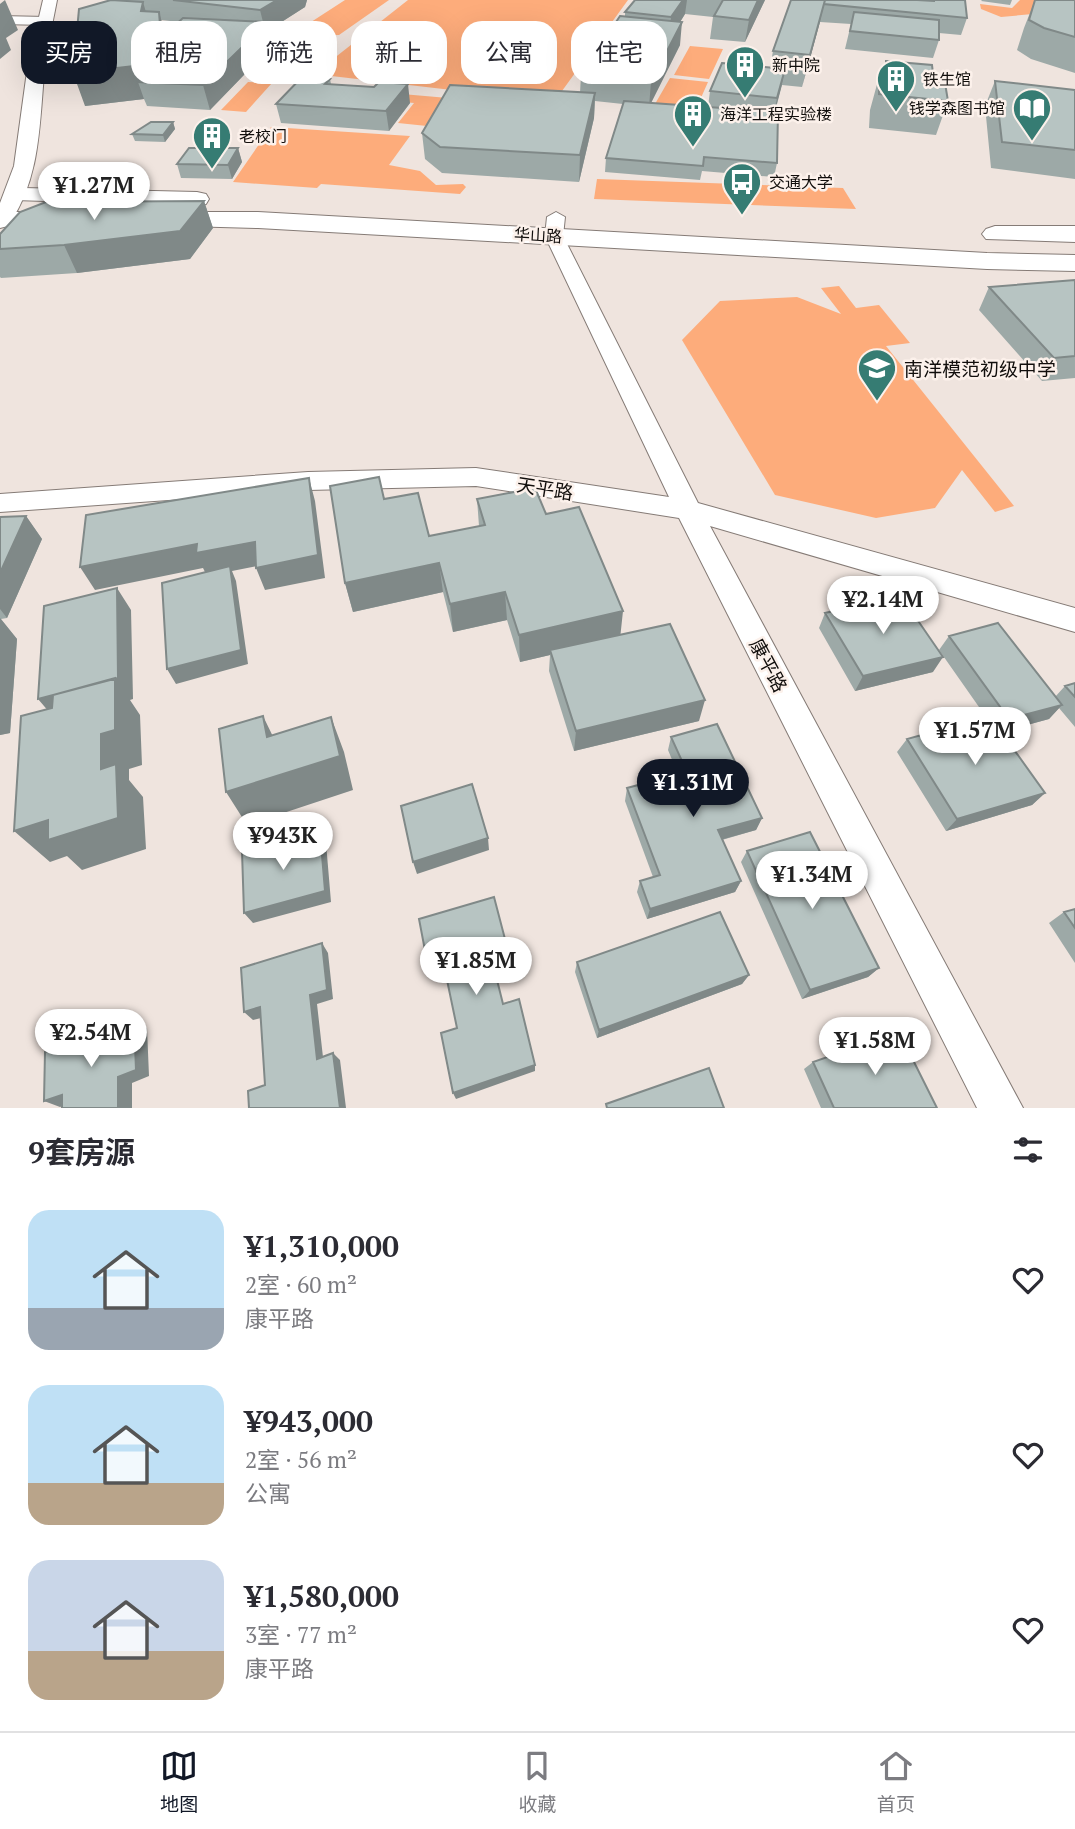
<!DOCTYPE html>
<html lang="zh">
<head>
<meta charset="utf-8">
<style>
  :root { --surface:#fff; --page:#f7f7f7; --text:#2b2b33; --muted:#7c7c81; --line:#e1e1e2; --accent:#111827 }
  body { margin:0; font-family:"PT Serif","Noto Sans SC",serif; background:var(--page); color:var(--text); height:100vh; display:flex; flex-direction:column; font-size:26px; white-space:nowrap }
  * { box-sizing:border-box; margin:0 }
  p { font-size:23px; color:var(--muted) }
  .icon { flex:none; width:38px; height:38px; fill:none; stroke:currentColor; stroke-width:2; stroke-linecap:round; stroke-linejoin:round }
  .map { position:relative; height:1108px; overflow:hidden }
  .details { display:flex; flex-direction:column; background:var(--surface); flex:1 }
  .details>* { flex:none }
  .hud { position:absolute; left:21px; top:21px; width:700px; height:63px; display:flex; gap:14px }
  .price { position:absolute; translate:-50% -60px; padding:0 16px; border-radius:24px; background:#fff; color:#222; font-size:23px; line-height:46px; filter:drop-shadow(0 2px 4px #0008) }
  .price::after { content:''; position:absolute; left:50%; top:42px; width:21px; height:16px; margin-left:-10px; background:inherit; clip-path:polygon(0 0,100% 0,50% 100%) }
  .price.on { background:var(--accent); color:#fff }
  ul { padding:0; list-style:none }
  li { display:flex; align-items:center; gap:21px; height:175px; padding:0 28px }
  li span { display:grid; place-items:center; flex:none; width:196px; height:140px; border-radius:21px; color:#555 }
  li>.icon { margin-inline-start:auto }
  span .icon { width:84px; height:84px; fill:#fffc; stroke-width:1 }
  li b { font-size:30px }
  h2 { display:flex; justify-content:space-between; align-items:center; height:84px; padding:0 28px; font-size:30px }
  .tag { padding:0 24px; border-radius:21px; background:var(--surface); box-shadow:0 7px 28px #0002; font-size:24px; line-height:63px }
  .tag.on { background:var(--accent); color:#fff }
  .tabs { display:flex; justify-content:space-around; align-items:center; height:98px; border-top:2px solid var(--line); background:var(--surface); font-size:19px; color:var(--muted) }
  .tabs a { display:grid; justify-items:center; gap:4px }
  .tabs .on { color:var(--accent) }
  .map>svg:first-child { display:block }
  .green { fill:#fdac7b }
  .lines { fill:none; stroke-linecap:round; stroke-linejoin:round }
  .minor-casing { stroke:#857b76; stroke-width:2 }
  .tertiary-casing { stroke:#857b76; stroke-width:2 }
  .primary-casing { stroke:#857b76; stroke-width:2 }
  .minor { fill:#fff; fill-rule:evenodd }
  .tertiary { fill:#fff; fill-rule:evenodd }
  .primary { fill:#fff; fill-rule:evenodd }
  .wall { fill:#9da9a7; fill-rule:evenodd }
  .shaded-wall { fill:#808988 }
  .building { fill:#b7c4c2; stroke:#808988; stroke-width:2 }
  .labels { text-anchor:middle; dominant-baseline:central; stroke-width:5; stroke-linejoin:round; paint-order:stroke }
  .far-poi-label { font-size:16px; fill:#110e0c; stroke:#fcf1eb; text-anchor:start }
  .far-street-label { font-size:16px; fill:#110e0c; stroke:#fcf1eb }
  .poi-label { font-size:19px; fill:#110e0c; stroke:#fcf1eb; text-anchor:start }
  .street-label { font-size:19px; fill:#110e0c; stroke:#fcf1eb }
</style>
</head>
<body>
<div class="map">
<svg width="1075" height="1108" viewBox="0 0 1075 1108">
  <rect width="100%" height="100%" fill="#efe4de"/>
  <path class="green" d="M 345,0 L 389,0 L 339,35 L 308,36 L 308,24 Z
    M 408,0 L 628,0 L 554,102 L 314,74 Z
    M 1020,0 L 1040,0 L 1066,11 L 1001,17 L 981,9 L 980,4 L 1012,8 Z
    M 275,45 L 317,52 L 291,68 L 257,69 Z
    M 690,46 L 723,49 L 709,79 L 674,75 Z
    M 670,78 L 708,82 L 696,109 L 655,104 Z
    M 248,82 L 272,83 L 246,112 L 221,110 Z
    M 379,92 L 448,98 L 427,126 L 398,123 L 414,103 L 372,99 Z
    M 271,127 L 410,136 L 389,165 L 420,171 L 436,185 L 463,184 L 466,187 L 460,194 L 321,184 L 317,188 L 233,182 Z
    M 597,179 L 843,188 L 856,209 L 594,199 Z
    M 839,286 L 856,308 L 879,305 L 910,343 L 886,346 L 1014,506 L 995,512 L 962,470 L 935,508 L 876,518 L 775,495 L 682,340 L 720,301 L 797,297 L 841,314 L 821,288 Z"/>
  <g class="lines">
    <g class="minor-casing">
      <path id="minor" d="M 0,16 L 46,17 L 52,21 L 46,25 L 0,24 Z
        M 556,212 L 565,217 L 563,236 L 698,503 L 1075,608 L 1075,632 L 710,526 L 1023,1108 L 977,1108 L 679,518 L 476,486 L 308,490 L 0,512 L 0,494 L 308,472 L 476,468 L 669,497 L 545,236 L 547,217 Z"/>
    </g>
    <g class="tertiary-casing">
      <path id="tertiary" d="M 43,0 L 57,0 C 53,21 48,43 45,64 C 39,121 42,177 8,226 L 0,228 L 0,203 L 14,166 L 28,64 Z"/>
    </g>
    <g class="primary-casing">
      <path id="primary" d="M 23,188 L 197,192 L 206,194 L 209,199 L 206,204 L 197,206 L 15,200 L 11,195 L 15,190 Z
        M 0,212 L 66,212 L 75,215 L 79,220 L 75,225 L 66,228 L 0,226 Z
        M 158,212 L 258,212 L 987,253 L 1075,255 L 1075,271 L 987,269 L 258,228 L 149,225 L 145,220 L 149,215 Z
        M 995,226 L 1075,226 L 1075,242 L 986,239 L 982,234 L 986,229 Z"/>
    </g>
    <use href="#minor" class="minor"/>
    <use href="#tertiary" class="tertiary"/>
    <use href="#primary" class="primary"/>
  </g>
  <path class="wall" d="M 109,0 L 307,0 L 305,7 L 269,30 L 273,45 L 210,110 L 147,106 L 144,99 L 85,106 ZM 161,20 L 179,22 L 174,26 L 180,46 L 169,55 L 168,43 ZM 168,56 L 152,70 L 151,64 Z
    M 635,0 L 765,0 L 745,42 L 710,39 L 713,17 L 685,14 L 680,22 L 680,45 L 651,103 L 708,107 L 710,91 L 770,68 L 773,51 L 791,0 L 928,1 L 928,0 L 965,0 L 967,18 L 961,35 L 939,33 L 939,40 L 933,58 L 845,49 L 851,24 L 820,22 L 802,87 L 782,85 L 775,112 L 777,163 L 774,177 L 702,171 L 700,180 L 605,172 L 606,158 L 623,104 L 595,101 L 594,118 L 579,182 L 442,173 L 425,159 L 422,133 L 580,93 L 581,75 L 625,17 L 625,12 Z
    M 982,0 L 1012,0 L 1010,5 L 981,1 Z
    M 1035,0 L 1075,0 L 1075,73 L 1031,59 L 1017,50 L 1024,28 Z
    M 886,61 L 934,82 L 948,101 L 936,135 L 869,128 L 870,110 L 879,77 L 881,77 Z
    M 330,79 L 331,84 L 374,87 L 410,103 L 389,131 L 281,123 L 276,104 Z
    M 995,81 L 1075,90 L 1075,179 L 991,168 L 985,106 Z
    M 173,122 L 175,129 L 165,142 L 135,141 L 132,134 Z
    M 238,148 L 242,162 L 232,179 L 181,178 L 177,164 Z
    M 204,201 L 213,228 L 190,259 L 77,273 L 1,278 L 0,277 L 0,234 Z
    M 1075,280 L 1075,378 L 1042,381 L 979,310 L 989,287 Z
    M 384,499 L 429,536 L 479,526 L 477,499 L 546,514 L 620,635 L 699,721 L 574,751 L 549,671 L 550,655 L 520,662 L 507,620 L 453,632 L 443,592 L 353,612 L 345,583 Z
    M 26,516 L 42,539 L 7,618 L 1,619 L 17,639 L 10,733 L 0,735 L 0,517 Z
    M 825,613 L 933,672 L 855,691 L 819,628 Z
    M 949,636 L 1055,697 L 1065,686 L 1075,683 L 1075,727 L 1059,708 L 1049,719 L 1001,732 L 1045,793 L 1032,805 L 946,831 L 897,752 L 907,739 L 986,717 L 939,650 Z
    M 671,737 L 762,818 L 756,830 L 722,840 L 741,881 L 735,892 L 647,919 L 637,892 L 640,881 L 653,877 L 625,801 L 627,788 L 678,774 L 668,750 Z
    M 747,851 L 879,968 L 868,977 L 802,999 L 741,862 Z
    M 1075,909 L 1075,963 L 1049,923 L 1064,912 Z
    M 577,962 L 749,975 L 742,984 L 597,1038 L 575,972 Z
    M 813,1062 L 937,1108 L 821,1108 L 804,1069 Z"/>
  <path class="shaded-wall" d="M 5,0 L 18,30 L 6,38 L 11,50 L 0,59 L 0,4 Z
    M 277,0 L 307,0 L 305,7 L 269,30 L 273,45 L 210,110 L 203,85 L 264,26 L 260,10 Z
    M 683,0 L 687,0 L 685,14 L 669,40 L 671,17 Z
    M 758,0 L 765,0 L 745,42 L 749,20 Z
    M 825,0 L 819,25 L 802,87 L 810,55 Z
    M 143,2 L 151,29 L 159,12 L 168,43 L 169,56 L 151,64 L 152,82 L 138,82 L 144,99 L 85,106 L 73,73 L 141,33 L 141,11 Z
    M 682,22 L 680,45 L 649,107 L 651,82 Z
    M 785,69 L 781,88 L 773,118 L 777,98 Z
    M 408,84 L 410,103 L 389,131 L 386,111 Z
    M 595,93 L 594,118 L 579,182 L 580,155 Z
    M 173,122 L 175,129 L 165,142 L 163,135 Z
    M 238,148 L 242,162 L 232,179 L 228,165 Z
    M 204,201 L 213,228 L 190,259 L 77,273 L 64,245 Z
    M 309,478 L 315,501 L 325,578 L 265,590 L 256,568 Z
    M 26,516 L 42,539 L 7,618 L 0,609 L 0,573 Z
    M 255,542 L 263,565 L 232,571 L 236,581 L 248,664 L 176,684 L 167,669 L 207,576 L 203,568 L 95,590 L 80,567 L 197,544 Z
    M 439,563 L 443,592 L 353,612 L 345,583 Z
    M 117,588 L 131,610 L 133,699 L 130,700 L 140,715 L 142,765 L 129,769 L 129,780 L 143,797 L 146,849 L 82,870 L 67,856 L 50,862 L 14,831 L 101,769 L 101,734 L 56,720 L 38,699 Z
    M 505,592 L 507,620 L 453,632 L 450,604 Z
    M 623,611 L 620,639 L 550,650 L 550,655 L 520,662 L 519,635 Z
    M 0,618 L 17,639 L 10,733 L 0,735 Z
    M 943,657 L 933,672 L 855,691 L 863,676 Z
    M 705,700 L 699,721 L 574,751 L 576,731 Z
    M 1062,705 L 1049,719 L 997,733 L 1009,719 Z
    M 263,716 L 280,751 L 267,737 Z
    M 331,717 L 344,752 L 353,790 L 247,825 L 226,792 Z
    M 1045,793 L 1032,805 L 946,831 L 957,819 Z
    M 762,818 L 756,830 L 713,842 L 718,830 Z
    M 320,831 L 326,843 L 331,902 L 253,923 L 244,913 Z
    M 488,838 L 489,850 L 417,874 L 413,862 Z
    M 741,881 L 735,892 L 647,919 L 650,909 Z
    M 505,939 L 506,949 L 490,954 L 488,944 Z
    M 322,943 L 328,953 L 333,999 L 317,1004 L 324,1066 L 317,1059 L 310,995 Z
    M 442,956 L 445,966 L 431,970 L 427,961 Z
    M 879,968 L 868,977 L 802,999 L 810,990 Z
    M 749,975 L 742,984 L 597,1038 L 599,1030 Z
    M 260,1007 L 269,1016 L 253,1020 L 244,1012 Z
    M 134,1020 L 147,1028 L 149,1076 L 132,1083 L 132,1108 L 118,1108 L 118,1077 Z
    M 333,1053 L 340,1060 L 346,1108 L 340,1108 Z
    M 535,1065 L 535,1071 L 456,1099 L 453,1093 Z
    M 62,1095 L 78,1101 L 60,1107 L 44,1101 Z"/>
  <path class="building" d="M 111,0 L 143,2 L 141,11 L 159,12 L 160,25 L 141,33 L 143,65 L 73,73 L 79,9 Z
    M 173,0 L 277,0 L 260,10 Z
    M 635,0 L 683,0 L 671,17 L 625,12 Z
    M 723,0 L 758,0 L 749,20 L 714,16 Z
    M 791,0 L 825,0 L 810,55 L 773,51 Z
    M 825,0 L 917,0 L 934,1 L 934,0 L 965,0 L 967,18 L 824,4 Z
    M 1035,0 L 1075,0 L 1075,37 L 1044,28 L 1029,20 Z
    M 854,12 L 939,20 L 939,40 L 850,31 Z
    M 620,16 L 682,22 L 651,82 L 581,75 Z
    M 183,18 L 268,22 L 203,85 L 138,82 L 203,27 L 174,26 Z
    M 886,61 L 932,65 L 934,82 L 945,83 L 948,101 L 879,94 L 879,77 L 886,77 Z
    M 722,63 L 785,69 L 777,98 L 710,91 Z
    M 302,77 L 330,79 L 325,84 L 374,87 L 379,82 L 408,84 L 386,111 L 276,104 Z
    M 995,81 L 1075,90 L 1075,150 L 1002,142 Z
    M 450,85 L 595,93 L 580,155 L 440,147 L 422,133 Z
    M 624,101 L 778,112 L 777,163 L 704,157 L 703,166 L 606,158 Z
    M 151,122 L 173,122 L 163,135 L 132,134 Z
    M 189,148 L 238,148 L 228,165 L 177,164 Z
    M 204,201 L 180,231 L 64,245 L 0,249 L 0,234 L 20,212 L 46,202 Z
    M 1075,280 L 1075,356 L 1054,358 L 989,287 Z
    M 379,477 L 384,499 L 418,493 L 429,536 L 485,525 L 477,499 L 535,488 L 546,514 L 579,507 L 623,611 L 519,635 L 505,592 L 450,604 L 439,563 L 345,583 L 330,486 Z
    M 309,478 L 318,555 L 256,568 L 255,542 L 196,553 L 197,544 L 80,567 L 86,515 Z
    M 26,516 L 0,573 L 0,517 Z
    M 230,566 L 241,650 L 167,669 L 162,583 Z
    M 117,588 L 118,678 L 38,699 L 44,606 Z
    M 901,596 L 943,657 L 863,676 L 825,613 Z
    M 998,623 L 1062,705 L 1009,719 L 949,636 Z
    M 670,624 L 705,700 L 576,731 L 550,650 Z
    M 115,678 L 115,730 L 101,734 L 101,769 L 116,764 L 118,818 L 48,840 L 48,820 L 14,831 L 21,716 L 52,708 L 53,695 Z
    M 1075,683 L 1075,697 L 1065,686 Z
    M 263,716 L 267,737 L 331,717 L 340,756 L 226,792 L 219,729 Z
    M 990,716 L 1045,793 L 957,819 L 907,739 Z
    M 717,724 L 762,818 L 718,830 L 741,881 L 650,909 L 640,881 L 660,875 L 627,788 L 687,772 L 671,737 Z
    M 472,784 L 488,838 L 413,862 L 401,806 Z
    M 320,831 L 325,891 L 244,913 L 242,851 Z
    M 810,832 L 879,968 L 810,990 L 747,851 Z
    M 494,897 L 505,939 L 488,944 L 503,1004 L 519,999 L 535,1065 L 453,1093 L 441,1033 L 457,1028 L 442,956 L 427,961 L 419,919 Z
    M 1075,909 L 1075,928 L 1064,912 Z
    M 720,912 L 749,975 L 599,1030 L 577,962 Z
    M 322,943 L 327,990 L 310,995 L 317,1059 L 333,1053 L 340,1108 L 249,1108 L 248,1091 L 265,1085 L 260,1007 L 244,1012 L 241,968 Z
    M 134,1020 L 136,1070 L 118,1077 L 118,1108 L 62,1108 L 62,1095 L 44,1101 L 45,1052 Z
    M 899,1032 L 937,1108 L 834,1108 L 813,1062 Z
    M 709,1068 L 724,1108 L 607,1108 L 606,1104 Z"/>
  <defs>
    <g id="building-pin" transform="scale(2.0125)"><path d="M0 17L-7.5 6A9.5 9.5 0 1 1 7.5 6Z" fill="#367c73" stroke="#fcf1eb"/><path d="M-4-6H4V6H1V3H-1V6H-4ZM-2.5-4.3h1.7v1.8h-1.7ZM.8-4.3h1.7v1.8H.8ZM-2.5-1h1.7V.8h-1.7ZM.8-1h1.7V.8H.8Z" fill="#fff"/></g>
    <g id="library-pin" transform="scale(2.0125)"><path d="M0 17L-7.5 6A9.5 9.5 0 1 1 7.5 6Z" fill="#367c73" stroke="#fcf1eb"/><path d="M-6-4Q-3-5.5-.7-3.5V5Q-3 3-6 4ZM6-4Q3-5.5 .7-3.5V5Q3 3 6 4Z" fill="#fff"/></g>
    <g id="bus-pin" transform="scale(2.0125)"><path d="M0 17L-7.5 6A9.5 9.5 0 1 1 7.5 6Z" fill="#367c73" stroke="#fcf1eb"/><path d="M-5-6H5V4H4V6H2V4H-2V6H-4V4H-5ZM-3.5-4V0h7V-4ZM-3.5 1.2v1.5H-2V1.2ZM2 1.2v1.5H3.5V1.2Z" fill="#fff"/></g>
    <g id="school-pin" transform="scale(2.0125)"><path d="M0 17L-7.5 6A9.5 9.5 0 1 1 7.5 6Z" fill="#367c73" stroke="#fcf1eb"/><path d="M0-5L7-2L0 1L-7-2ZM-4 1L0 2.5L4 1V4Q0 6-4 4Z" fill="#fff"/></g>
  </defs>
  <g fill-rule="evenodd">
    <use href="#building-pin" x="745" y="65"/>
    <use href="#building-pin" x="896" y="79"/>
    <use href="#library-pin" x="1032" y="108"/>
    <use href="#building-pin" x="693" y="114"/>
    <use href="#building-pin" x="212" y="136"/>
    <use href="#bus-pin" x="742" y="182"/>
    <use href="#school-pin" x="877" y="368"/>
  </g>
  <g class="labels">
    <g class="far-poi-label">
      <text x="772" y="65">新中院</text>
      <text x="923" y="79">铁生馆</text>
      <text x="1005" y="108" text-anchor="end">钱学森图书馆</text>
      <text x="720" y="114">海洋工程实验楼</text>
      <text x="239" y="136">老校门</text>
      <text x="769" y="182">交通大学</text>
    </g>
    <g class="far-street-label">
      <text transform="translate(538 235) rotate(3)">华山路</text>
    </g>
    <g class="poi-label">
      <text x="904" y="368">南洋模范初级中学</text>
    </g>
    <g class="street-label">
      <text transform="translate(545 488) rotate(9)">天平路</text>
      <text transform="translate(769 665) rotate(62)">康平路</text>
    </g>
  </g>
</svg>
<b class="price" style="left:94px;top:222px">¥1.27M</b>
<b class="price" style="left:883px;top:636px">¥2.14M</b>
<b class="price" style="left:975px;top:767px">¥1.57M</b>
<b class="price on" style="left:693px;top:819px">¥1.31M</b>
<b class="price" style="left:283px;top:872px">¥943K</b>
<b class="price" style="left:812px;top:911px">¥1.34M</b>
<b class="price" style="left:476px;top:997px">¥1.85M</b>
<b class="price" style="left:91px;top:1069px">¥2.54M</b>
<b class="price" style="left:875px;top:1077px">¥1.58M</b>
<div class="hud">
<a class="tag on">买房</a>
<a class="tag">租房</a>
<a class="tag">筛选</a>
<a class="tag">新上</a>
<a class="tag">公寓</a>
<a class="tag">住宅</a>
</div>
</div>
<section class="details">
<h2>9套房源<svg class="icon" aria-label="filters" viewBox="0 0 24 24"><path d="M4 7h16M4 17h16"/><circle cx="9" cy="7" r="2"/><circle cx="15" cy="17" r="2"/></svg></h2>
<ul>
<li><span style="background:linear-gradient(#bfe0f5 70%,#9aa5b1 0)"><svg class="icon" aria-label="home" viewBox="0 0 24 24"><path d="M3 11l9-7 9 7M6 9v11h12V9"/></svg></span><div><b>¥1,310,000</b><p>2室 · 60 m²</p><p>康平路</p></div><svg class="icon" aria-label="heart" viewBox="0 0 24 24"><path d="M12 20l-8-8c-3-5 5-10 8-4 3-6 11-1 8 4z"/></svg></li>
<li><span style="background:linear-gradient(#bfe0f5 70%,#b9a48a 0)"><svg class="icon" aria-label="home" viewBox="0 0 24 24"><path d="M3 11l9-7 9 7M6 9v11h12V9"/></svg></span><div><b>¥943,000</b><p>2室 · 56 m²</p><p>公寓</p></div><svg class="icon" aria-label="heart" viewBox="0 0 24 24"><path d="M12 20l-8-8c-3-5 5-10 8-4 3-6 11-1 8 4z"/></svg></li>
<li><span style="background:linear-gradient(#c9d6e8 65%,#b9a48a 0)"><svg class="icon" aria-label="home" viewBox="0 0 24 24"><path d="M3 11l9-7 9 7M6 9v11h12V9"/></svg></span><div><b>¥1,580,000</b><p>3室 · 77 m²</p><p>康平路</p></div><svg class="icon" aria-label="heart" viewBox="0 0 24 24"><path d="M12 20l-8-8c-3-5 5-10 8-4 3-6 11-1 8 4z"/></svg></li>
</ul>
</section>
<nav class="tabs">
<a class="on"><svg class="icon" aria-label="map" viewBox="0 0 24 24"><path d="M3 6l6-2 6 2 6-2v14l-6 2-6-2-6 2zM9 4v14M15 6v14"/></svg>地图</a>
<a><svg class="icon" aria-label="saved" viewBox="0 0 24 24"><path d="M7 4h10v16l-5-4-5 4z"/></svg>收藏</a>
<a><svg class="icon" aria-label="home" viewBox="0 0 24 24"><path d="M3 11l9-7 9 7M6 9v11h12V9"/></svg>首页</a>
</nav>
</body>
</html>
